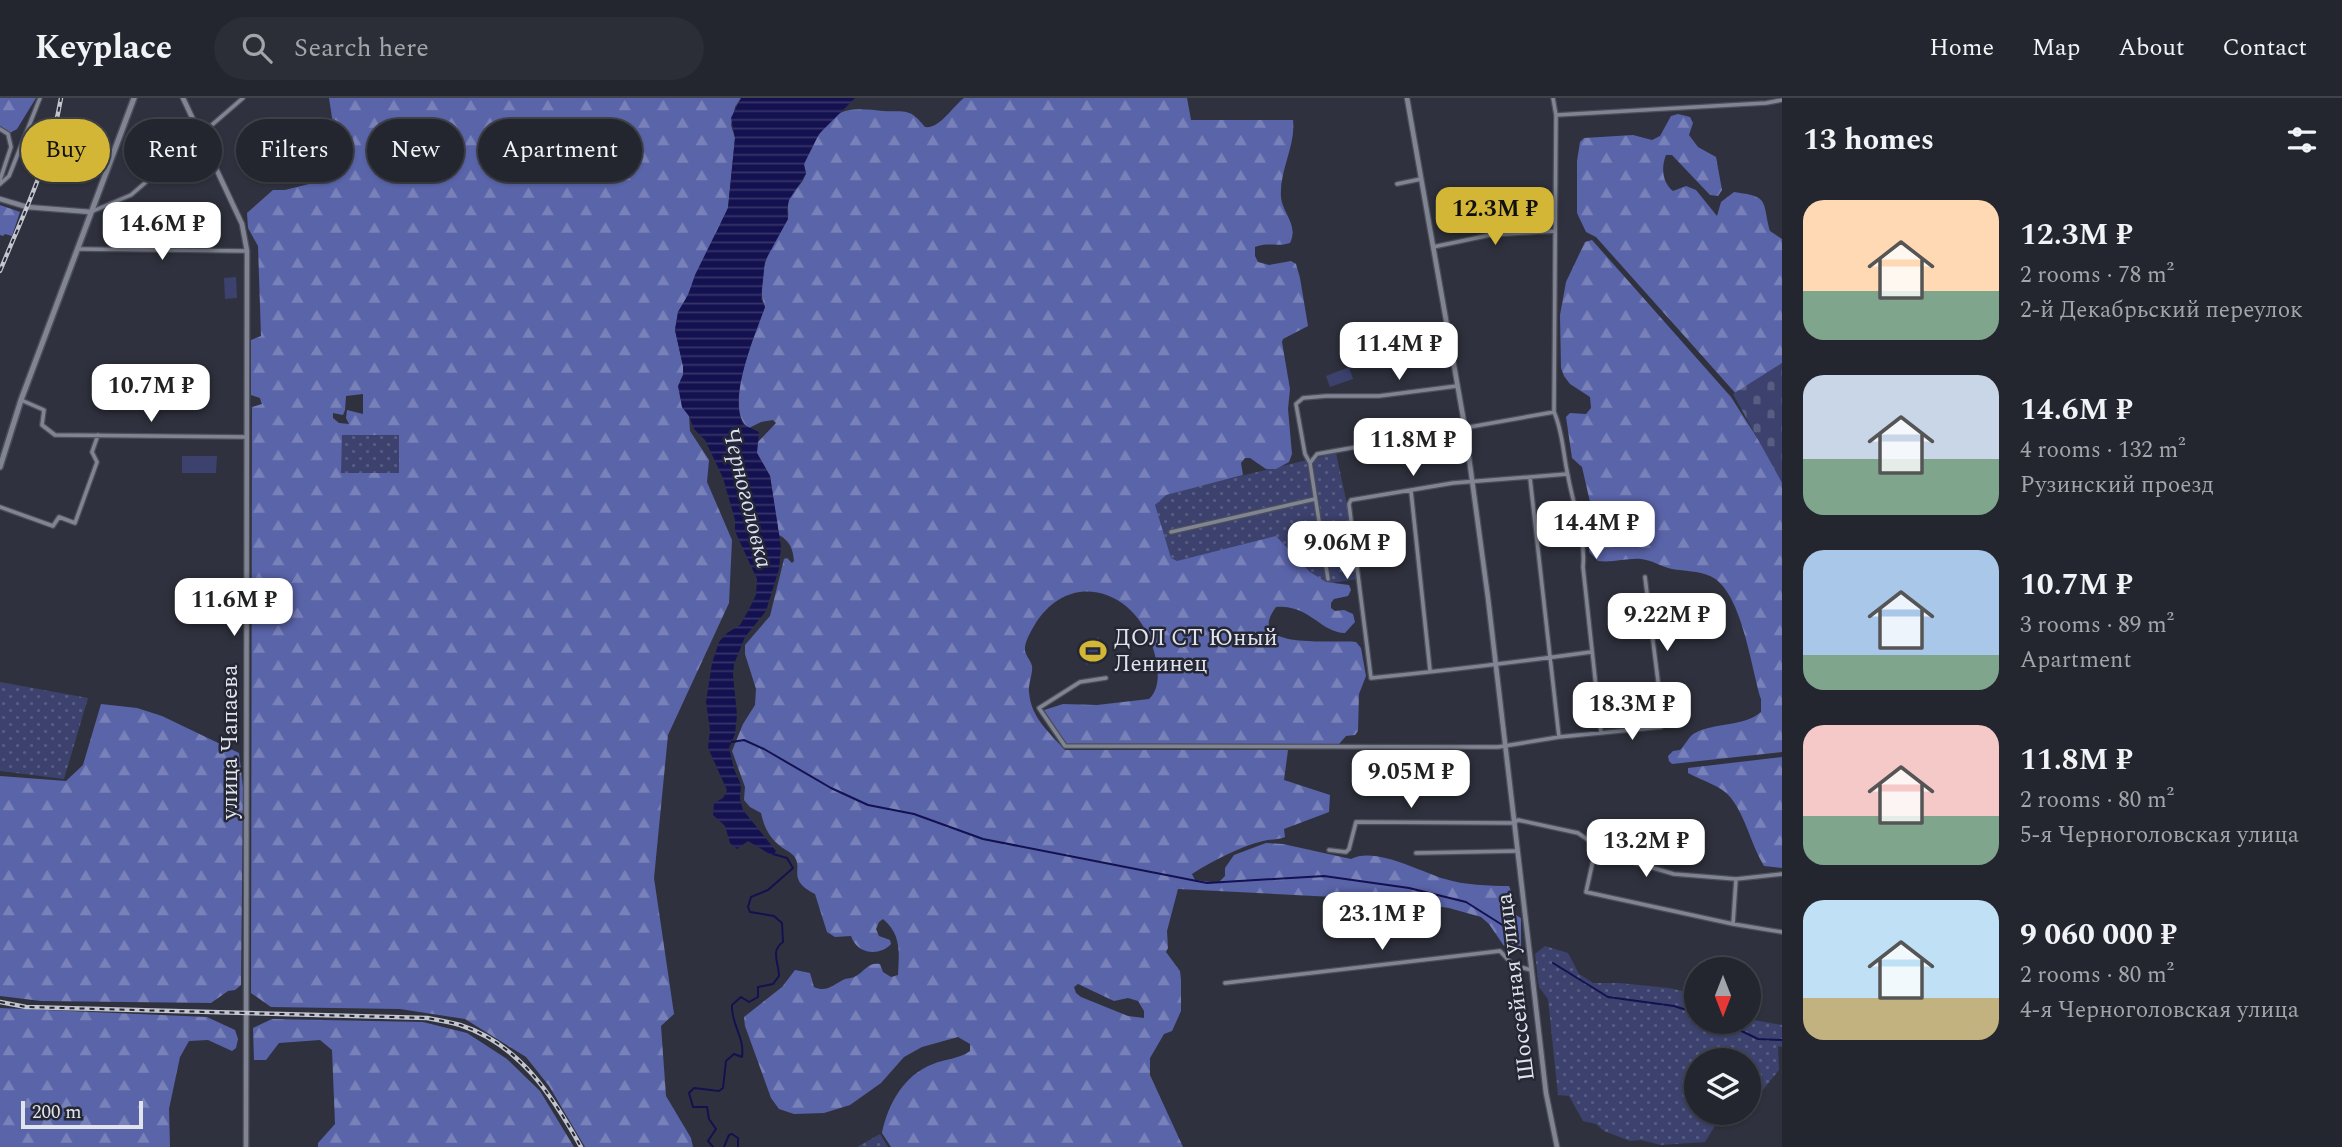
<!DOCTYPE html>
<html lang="en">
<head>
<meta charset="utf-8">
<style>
  :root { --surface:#23262e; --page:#2b2e36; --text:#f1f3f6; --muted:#a3a5aa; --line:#40434a; --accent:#d3b635 }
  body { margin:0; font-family:Spectral,serif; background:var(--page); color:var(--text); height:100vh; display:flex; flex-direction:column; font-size:26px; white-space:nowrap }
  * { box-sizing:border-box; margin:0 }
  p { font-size:23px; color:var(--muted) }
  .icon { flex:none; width:38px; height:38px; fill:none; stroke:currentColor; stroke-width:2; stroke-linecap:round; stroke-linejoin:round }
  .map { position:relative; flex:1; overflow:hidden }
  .drawer { display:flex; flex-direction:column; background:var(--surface); width:560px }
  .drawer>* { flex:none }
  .guide { position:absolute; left:21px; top:21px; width:665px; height:63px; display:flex; gap:14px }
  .needle { width:46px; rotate:180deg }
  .tools { position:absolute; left:1684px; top:859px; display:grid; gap:14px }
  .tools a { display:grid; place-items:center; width:77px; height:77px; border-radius:50%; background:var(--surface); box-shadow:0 2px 5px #0004,0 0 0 2px var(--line); font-size:35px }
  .scale { position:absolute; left:21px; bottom:18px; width:122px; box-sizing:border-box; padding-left:7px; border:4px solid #e2e4ec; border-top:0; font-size:19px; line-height:24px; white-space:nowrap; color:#e2e4ec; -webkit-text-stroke:5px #252834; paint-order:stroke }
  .price { position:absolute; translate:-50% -60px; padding:0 16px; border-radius:14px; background:#fff; color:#222; font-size:23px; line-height:46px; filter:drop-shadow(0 2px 4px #0008) }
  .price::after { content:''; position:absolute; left:50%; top:42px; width:21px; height:16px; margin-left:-10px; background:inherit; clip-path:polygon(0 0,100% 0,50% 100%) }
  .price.active { background:var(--accent); color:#111 }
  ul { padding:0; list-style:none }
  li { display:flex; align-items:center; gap:21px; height:175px; padding:0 21px }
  li span { display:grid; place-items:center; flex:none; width:196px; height:140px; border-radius:21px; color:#555 }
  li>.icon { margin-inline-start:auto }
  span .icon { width:84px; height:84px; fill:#fffc; stroke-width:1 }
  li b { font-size:30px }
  h2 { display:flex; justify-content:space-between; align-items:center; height:84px; padding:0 21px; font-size:30px }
  .chip { padding:0 24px; border-radius:32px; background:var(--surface); box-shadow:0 2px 5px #0004,0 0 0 2px var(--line); font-size:24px; line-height:63px }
  .chip.active { background:var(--accent); color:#111 }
  header { display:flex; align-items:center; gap:42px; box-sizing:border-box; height:98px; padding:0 35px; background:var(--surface); border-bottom:2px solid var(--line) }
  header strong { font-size:33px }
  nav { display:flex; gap:38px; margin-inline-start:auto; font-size:24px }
  .search { width:490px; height:63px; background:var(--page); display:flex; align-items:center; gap:18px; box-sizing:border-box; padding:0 24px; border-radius:38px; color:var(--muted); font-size:26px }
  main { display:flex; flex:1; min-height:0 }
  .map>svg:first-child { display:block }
  .grass { fill:url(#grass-dots) }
  .forest { fill:url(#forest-firs); fill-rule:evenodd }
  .cemetery { fill:url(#cemetery-stones) }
  .pitch { fill:#3c426d }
  .water { fill:url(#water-rules) }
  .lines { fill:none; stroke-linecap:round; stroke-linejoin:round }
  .stream { stroke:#141150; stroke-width:2 }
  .minor-casing { stroke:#4c4f59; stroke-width:6 }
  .tertiary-casing { stroke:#4c4f59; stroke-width:7 }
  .secondary-casing { stroke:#4c4f59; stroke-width:8 }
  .minor { stroke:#818493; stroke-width:3.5 }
  .tertiary { stroke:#818493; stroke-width:4.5 }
  .secondary { stroke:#818493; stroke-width:5 }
  .rail-casing { stroke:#c4c6cf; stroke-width:4.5 }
  .rail { stroke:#252834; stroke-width:2; stroke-dasharray:5; stroke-linecap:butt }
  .labels { text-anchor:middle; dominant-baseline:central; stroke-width:5; stroke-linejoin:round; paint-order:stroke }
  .poi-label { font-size:23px; fill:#e2e4ec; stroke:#252834; text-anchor:start }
  .street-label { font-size:23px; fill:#e2e4ec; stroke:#252834 }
  .water-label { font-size:24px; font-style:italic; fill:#dbdff4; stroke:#252834 }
</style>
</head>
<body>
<header>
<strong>Keyplace</strong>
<div class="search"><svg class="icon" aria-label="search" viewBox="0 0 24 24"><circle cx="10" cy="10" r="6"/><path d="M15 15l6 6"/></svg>Search here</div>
<nav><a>Home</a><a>Map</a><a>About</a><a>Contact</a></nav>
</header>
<main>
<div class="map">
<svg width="1782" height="1049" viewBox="0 0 1782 1049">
  <defs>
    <pattern id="grass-dots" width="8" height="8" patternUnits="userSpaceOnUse" patternTransform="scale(1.75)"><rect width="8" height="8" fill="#3c426d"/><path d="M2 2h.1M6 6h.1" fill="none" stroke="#585d82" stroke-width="1.8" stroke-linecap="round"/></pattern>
    <pattern id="forest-firs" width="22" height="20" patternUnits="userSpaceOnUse" patternTransform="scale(1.75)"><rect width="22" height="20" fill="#5a64a9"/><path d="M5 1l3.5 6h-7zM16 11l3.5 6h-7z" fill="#7981b9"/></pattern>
    <pattern id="cemetery-stones" width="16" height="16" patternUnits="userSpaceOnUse" patternTransform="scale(1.75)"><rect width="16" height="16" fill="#3c426d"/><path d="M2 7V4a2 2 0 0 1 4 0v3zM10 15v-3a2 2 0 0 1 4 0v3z" fill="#585d82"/></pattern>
    <pattern id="water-rules" width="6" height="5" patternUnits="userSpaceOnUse" patternTransform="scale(1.75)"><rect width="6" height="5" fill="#141150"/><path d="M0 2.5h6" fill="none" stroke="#363469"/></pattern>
  </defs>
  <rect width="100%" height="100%" fill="#2f323e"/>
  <path class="grass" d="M 341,336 L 399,337 L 399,376 L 341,375 Z
    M 1336,355 L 1348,411 L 1358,481 L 1324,486 L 1172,467 L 1149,400 Z
    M 0,584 L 88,600 L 64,681 L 0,673 Z
    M 1545,848 L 1568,855 L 1579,876 L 1593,885 L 1619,885 L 1669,890 L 1696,896 L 1696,924 L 1748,924 L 1748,921 L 1782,927 L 1782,949 L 1778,948 L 1779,972 L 1761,994 L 1748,1003 L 1748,962 L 1696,962 L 1696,1015 L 1729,1015 L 1718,1023 L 1705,1044 L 1661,1047 L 1641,1042 L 1630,1043 L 1604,1033 L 1596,1026 L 1583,1023 L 1569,998 L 1558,997 L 1548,901 L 1539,889 L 1535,856 Z
    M 880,1036 L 888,1049 L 857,1049 Z"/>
  <path class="forest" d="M 0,0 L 36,0 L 17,31 L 8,36 L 0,31 Z
    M 329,0 L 741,0 L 735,9 L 731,27 L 735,40 L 728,110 L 688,197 L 678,214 L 675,232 L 683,268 L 683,277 L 680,283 L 682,309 L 689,318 L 690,333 L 709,362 L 707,384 L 732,442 L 729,505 L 668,637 L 654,780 L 674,916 L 661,928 L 666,998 L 691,1040 L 693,1049 L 585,1049 L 549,988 L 526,959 L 465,921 L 400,911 L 271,909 L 251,895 L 252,309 L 262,306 L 260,300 L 251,297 L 251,242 L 261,238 L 258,148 L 248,130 L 247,115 L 273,92 L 285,92 L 341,78 ZM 363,296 L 363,316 L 347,312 L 346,320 L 349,326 L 339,325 L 333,320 L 333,315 L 343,317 L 345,312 L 346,298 ZM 342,337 L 399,337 L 399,375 L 341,375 Z
    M 964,0 L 1187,0 L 1191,22 L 1293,22 C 1296,47 1279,73 1281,99 C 1282,115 1299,127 1290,145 C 1278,149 1267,144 1255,149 L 1255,158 L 1258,164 L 1269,167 L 1291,163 L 1296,166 L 1300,180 L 1308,228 L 1283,241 L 1282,244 L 1290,291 L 1288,311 L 1292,356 L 1289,364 L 1276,371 L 1266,371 L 1250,360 L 1245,360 L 1241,365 L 1243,377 L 1166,397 L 1155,407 L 1171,460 L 1177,463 L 1276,438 L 1310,474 L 1326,484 L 1349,487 L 1351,492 L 1348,498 L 1334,501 L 1331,505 L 1331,510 L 1335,513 L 1344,512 L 1353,516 L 1355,524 L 1345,535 C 1321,535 1309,506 1276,509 C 1242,554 1337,541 1356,544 L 1361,550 L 1366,578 L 1359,596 L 1358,633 L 1355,637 L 1346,638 L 1339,646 L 1066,646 L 1044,612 L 1063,606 L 1097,607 L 1149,601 C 1162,589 1158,566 1153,550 C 1136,492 1069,469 1034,528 C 1030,535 1024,545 1025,553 C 1026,558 1031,563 1032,568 C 1033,576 1028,586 1029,594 C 1031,620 1049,634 1065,652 L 1288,652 L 1284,682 L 1330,697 L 1329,714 L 1284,731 L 1285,739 C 1278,742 1271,741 1263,743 C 1239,749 1212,763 1192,776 L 1195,782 L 1218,785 L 1225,778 L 1225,770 L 1234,757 L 1266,745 L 1283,746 L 1351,761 C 1375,748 1421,774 1445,781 C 1464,787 1489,788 1509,788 C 1516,802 1502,809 1521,820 L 1521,852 L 1515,852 L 1510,842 L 1504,848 L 1489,826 L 1481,819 L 1449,810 L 1393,802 L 1178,791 L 1167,833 L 1168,850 L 1166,854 L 1180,873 L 1181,882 L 1181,913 L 1172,933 L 1164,936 L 1150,960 L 1150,977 L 1183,1049 L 891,1049 L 882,1035 C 888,1006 904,977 933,966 C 945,961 959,961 970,953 L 970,946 L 958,939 L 922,949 L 904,959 L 881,985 L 850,1007 L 824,1015 L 794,1016 L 779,1011 L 771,1000 L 745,928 L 744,919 L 782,889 L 795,872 L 810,875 L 814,889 C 827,895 834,886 845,881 C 849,880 853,880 856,878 C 866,872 868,864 880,866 L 883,874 L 891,879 L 898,877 C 899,855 902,837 883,821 L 879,824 L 876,831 L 879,838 L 890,842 L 891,846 C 879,859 857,856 851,838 L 835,839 L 827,834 L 815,796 C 785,781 805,770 793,757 C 789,753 783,751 779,747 C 768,738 764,728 761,715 L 750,709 L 744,702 L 745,689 L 732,653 L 743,626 L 755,607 L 756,591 L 745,556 L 745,547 L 770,518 L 784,461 L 787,460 L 792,465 L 794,463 C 793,451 790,443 779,437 L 770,378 L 757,355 L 757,345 L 776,325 L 773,322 L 761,324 L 749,330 C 722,313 756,233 765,209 C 756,186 765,159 777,138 C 780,132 787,125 788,119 C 789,113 786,106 790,99 C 794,92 803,86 805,77 C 807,70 804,74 804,67 C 806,53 828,20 840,15 C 852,9 871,12 883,13 C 906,14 910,10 925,29 C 940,31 952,9 964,0 ZM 1078,886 L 1114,903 L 1128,900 L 1138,903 L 1144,913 L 1144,920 L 1128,918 L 1081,899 L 1076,895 L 1074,889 Z
    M 1678,16 L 1690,19 L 1693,25 L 1689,37 L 1698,49 L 1716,59 L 1722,92 L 1718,98 L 1710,97 L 1672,57 L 1666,57 C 1661,69 1662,84 1673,93 L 1686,88 L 1696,92 L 1717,118 L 1721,104 L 1734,94 C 1770,99 1762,102 1770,133 L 1782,141 L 1782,272 L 1738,298 L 1596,139 L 1586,134 L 1577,115 L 1577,63 L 1580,44 L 1584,40 L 1633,37 L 1652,42 L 1660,38 L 1671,18 Z
    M 0,107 L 20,114 L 12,138 L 5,136 L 3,138 L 0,137 Z
    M 1592,142 L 1731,299 L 1782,379 L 1782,654 L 1672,666 L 1669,663 L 1668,658 L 1673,653 L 1680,652 C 1686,646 1689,638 1695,635 C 1716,624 1744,629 1761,614 L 1761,601 C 1751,570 1742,492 1710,478 C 1698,473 1685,473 1672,471 C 1662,469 1652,462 1641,461 C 1626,460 1613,465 1598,463 L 1589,454 L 1589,448 L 1598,439 L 1582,369 L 1572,360 L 1566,319 L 1570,315 L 1586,316 L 1591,310 L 1590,299 L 1570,286 L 1564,278 L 1561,270 L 1560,217 L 1566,184 L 1585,144 Z
    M 101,606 L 137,610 L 162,618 L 239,655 L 243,690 L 241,887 L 235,892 L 228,893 L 211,905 L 41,903 L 0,898 L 0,678 L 66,683 L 83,667 Z
    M 1782,659 L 1782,770 L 1764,768 C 1751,747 1746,719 1731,700 C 1721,687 1702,683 1688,675 L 1688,670 Z
    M 0,910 L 207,919 L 235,932 L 238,941 L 236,950 L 232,953 L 208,942 L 189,943 L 180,959 L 169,1011 L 170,1049 L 0,1049 Z
    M 272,921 L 423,924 L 467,935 L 507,961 L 540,993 L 574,1049 L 318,1049 L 318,1045 L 335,1026 L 332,952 L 320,942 L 279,945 L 266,962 L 254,962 L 253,930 Z"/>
  <path class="cemetery" d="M 1782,265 L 1782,385 L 1733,296 Z"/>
  <path class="pitch" d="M 236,179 L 237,200 L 225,201 L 224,180 Z
    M 1349,269 L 1353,281 L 1330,289 L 1326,278 Z
    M 182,358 L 217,358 L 216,375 L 182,375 Z
    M 1098,539 L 1108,552 L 1087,567 L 1079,554 Z"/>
  <path class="water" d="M 741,0 L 855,0 L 819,36 L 804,66 L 806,76 L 789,102 L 787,112 L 788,121 L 765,163 L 761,201 L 765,209 C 755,237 727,301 744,327 L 759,334 L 757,355 L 770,378 L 781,449 L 779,471 L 766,513 L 745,539 L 734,566 L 733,577 L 737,617 L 735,636 L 729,650 L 734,671 L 741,687 L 740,701 L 743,712 L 776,753 L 773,758 L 748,743 L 737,751 L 730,745 L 725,728 L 713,717 L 714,705 L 723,700 L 727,692 L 708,650 L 710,632 L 706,604 L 712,565 L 719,544 L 727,535 L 740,527 L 748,513 L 756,497 L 757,481 L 735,433 L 735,422 L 723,380 L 705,342 L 694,331 L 689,318 L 682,309 L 678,288 L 683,277 L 683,268 L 675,232 L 678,214 L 688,197 L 695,177 L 728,110 L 735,40 L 731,20 Z"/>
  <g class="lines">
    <path class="stream" d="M 732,644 L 744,642 L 764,651 L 831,690 L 868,707 L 914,716 L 983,741 L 1207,785 L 1324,778 L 1409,790 L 1466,804 L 1515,835
      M 1553,865 L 1608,899 L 1674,908 L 1696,915
      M 1723,924 L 1758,941 L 1782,942
      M 713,1049 L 708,1043 L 716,1031 L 709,1021 L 707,1009 L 693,1009 L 689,995 L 694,990 L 719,993 L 723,990 L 726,963 L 734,956 L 742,959 C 745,939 731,927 732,907 L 741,899 L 749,904 L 758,899 L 758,889 L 773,886 L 779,878 C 779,865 770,853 783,844 L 782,825 L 774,818 L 750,814 L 748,809 L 751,799 L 768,792 L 793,770 L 787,760 L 773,756
      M 724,1049 L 729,1037 L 732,1036 L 738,1040 L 738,1049"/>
    <g class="minor-casing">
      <path id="minor" d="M 1553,0 L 1556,17 L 1554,314 C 1563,334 1563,356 1568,378 C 1573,407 1586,439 1583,469 L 1601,635
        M 1556,17 L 1766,5 L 1782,2
        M 0,31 L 8,36 L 11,49 L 0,82
        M 0,86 L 9,78 L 40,0
        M 1397,86 L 1421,81
        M 93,113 L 131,97 L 243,0
        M 1433,149 L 1490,137 L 1555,133
        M 78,151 L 247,153
        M 21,302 L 44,312 L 42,327 L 55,337 L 247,339
        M 1310,365 L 1317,356 L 1554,314
        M 1567,376 L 1453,385 L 1351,402 L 1349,406 L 1371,580 C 1445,573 1518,564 1591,554
        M 1530,380 L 1559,639
        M 1411,393 L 1430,572
        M 0,409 L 53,428 L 59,419 L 75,425 L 97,364 L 92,354 L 98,337
        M 1171,434 L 1315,401
        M 1328,481 L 1310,365 L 1305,356 L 1296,306 L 1303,300 L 1326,298 L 1379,298 L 1457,288
        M 1106,580 L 1080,584 L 1039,610 L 1065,648 L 1498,649 L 1559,639 L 1661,629 L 1663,623 L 1645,479
        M 1596,749 L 1586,794 L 1733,826 L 1736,781
        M 1329,752 L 1346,754 L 1349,751 L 1356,724 L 1514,725 L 1518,722 L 1578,735 L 1612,758 L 1674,776 L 1736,781 L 1782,776
        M 1416,755 L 1517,753
        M 1733,826 L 1782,834
        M 1225,885 L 1500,853 L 1513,867 L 1531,872"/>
    </g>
    <g class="tertiary-casing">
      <path id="tertiary" d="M 183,0 L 242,126 L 247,153 L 246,1049
        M 1407,0 L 1465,330 L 1488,500 L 1546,995 L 1557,1049
        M 0,101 L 27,109 L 91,114"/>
    </g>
    <g class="secondary-casing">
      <path id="secondary" d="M 0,369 L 21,302 L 134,0"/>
    </g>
    <use href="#minor" class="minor"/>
    <use href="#tertiary" class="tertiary"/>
    <use href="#secondary" class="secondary"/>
    <g class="rail-casing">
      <path id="rail" d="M 0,173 C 23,117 51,60 61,0
        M 0,904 L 26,909 L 427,920 C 438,922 450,924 460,927 C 519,946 552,997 581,1049"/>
    </g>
    <use href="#rail" class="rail"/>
  </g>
  <defs>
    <g id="stadium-bare" transform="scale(2.1)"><path d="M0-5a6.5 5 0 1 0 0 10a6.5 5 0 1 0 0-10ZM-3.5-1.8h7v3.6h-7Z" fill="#d3b635" stroke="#252834" stroke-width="2.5" paint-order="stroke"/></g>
  </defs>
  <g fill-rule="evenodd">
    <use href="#stadium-bare" x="1093" y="553"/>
  </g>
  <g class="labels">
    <g class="poi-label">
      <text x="1114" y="540">ДОЛ СТ Юный<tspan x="1114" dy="26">Ленинец</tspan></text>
    </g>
    <g class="street-label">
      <text transform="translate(230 644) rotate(-90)">улица Чапаева</text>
      <text transform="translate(1516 889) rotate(-97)">Шоссейная улица</text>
    </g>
    <g class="water-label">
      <text transform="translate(747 400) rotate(76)">Черноголовка</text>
    </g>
  </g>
</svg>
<div class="tools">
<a><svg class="needle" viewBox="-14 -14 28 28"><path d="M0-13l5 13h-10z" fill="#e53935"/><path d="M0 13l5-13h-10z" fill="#a3a5aa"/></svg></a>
<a><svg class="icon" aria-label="layers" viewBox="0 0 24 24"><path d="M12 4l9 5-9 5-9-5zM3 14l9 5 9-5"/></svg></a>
</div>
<div class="scale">200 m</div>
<b class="price active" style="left:1495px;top:149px">12.3M ₽</b>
<b class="price" style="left:162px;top:164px">14.6M ₽</b>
<b class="price" style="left:1399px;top:284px">11.4M ₽</b>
<b class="price" style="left:151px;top:326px">10.7M ₽</b>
<b class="price" style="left:1413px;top:380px">11.8M ₽</b>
<b class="price" style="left:1596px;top:463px">14.4M ₽</b>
<b class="price" style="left:1347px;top:483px">9.06M ₽</b>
<b class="price" style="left:234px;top:540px">11.6M ₽</b>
<b class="price" style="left:1667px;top:555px">9.22M ₽</b>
<b class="price" style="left:1632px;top:644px">18.3M ₽</b>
<b class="price" style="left:1411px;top:712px">9.05M ₽</b>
<b class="price" style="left:1646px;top:781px">13.2M ₽</b>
<b class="price" style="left:1382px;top:854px">23.1M ₽</b>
<div class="guide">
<a class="chip active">Buy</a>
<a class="chip">Rent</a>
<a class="chip">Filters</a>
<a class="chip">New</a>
<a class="chip">Apartment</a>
</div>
</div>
<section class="drawer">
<h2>13 homes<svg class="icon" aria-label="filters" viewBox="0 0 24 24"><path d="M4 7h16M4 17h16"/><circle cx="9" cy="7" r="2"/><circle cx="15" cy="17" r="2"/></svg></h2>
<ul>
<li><span style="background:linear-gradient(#ffd9b3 65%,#7fa58c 0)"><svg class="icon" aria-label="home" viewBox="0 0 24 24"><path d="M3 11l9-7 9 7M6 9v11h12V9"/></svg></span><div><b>12.3M ₽</b><p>2 rooms · 78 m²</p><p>2-й Декабрьский переулок</p></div></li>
<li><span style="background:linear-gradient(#c9d6e8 60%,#7fa58c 0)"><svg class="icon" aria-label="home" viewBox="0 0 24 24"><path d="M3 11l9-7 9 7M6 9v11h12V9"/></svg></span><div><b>14.6M ₽</b><p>4 rooms · 132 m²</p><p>Рузинский проезд</p></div></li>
<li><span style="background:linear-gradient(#a9c7e8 75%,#7fa58c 0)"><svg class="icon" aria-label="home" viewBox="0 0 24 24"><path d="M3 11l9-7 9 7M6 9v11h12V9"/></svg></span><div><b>10.7M ₽</b><p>3 rooms · 89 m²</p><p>Apartment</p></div></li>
<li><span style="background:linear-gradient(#f6c9c9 65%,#7fa58c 0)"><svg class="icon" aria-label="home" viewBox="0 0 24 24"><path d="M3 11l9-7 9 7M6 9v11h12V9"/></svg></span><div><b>11.8M ₽</b><p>2 rooms · 80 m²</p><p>5-я Черноголовская улица</p></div></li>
<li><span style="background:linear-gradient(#bfe0f5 70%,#c2b280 0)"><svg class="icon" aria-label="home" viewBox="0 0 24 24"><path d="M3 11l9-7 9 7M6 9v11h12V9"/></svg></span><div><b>9 060 000 ₽</b><p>2 rooms · 80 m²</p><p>4-я Черноголовская улица</p></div></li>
</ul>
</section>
</main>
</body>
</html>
